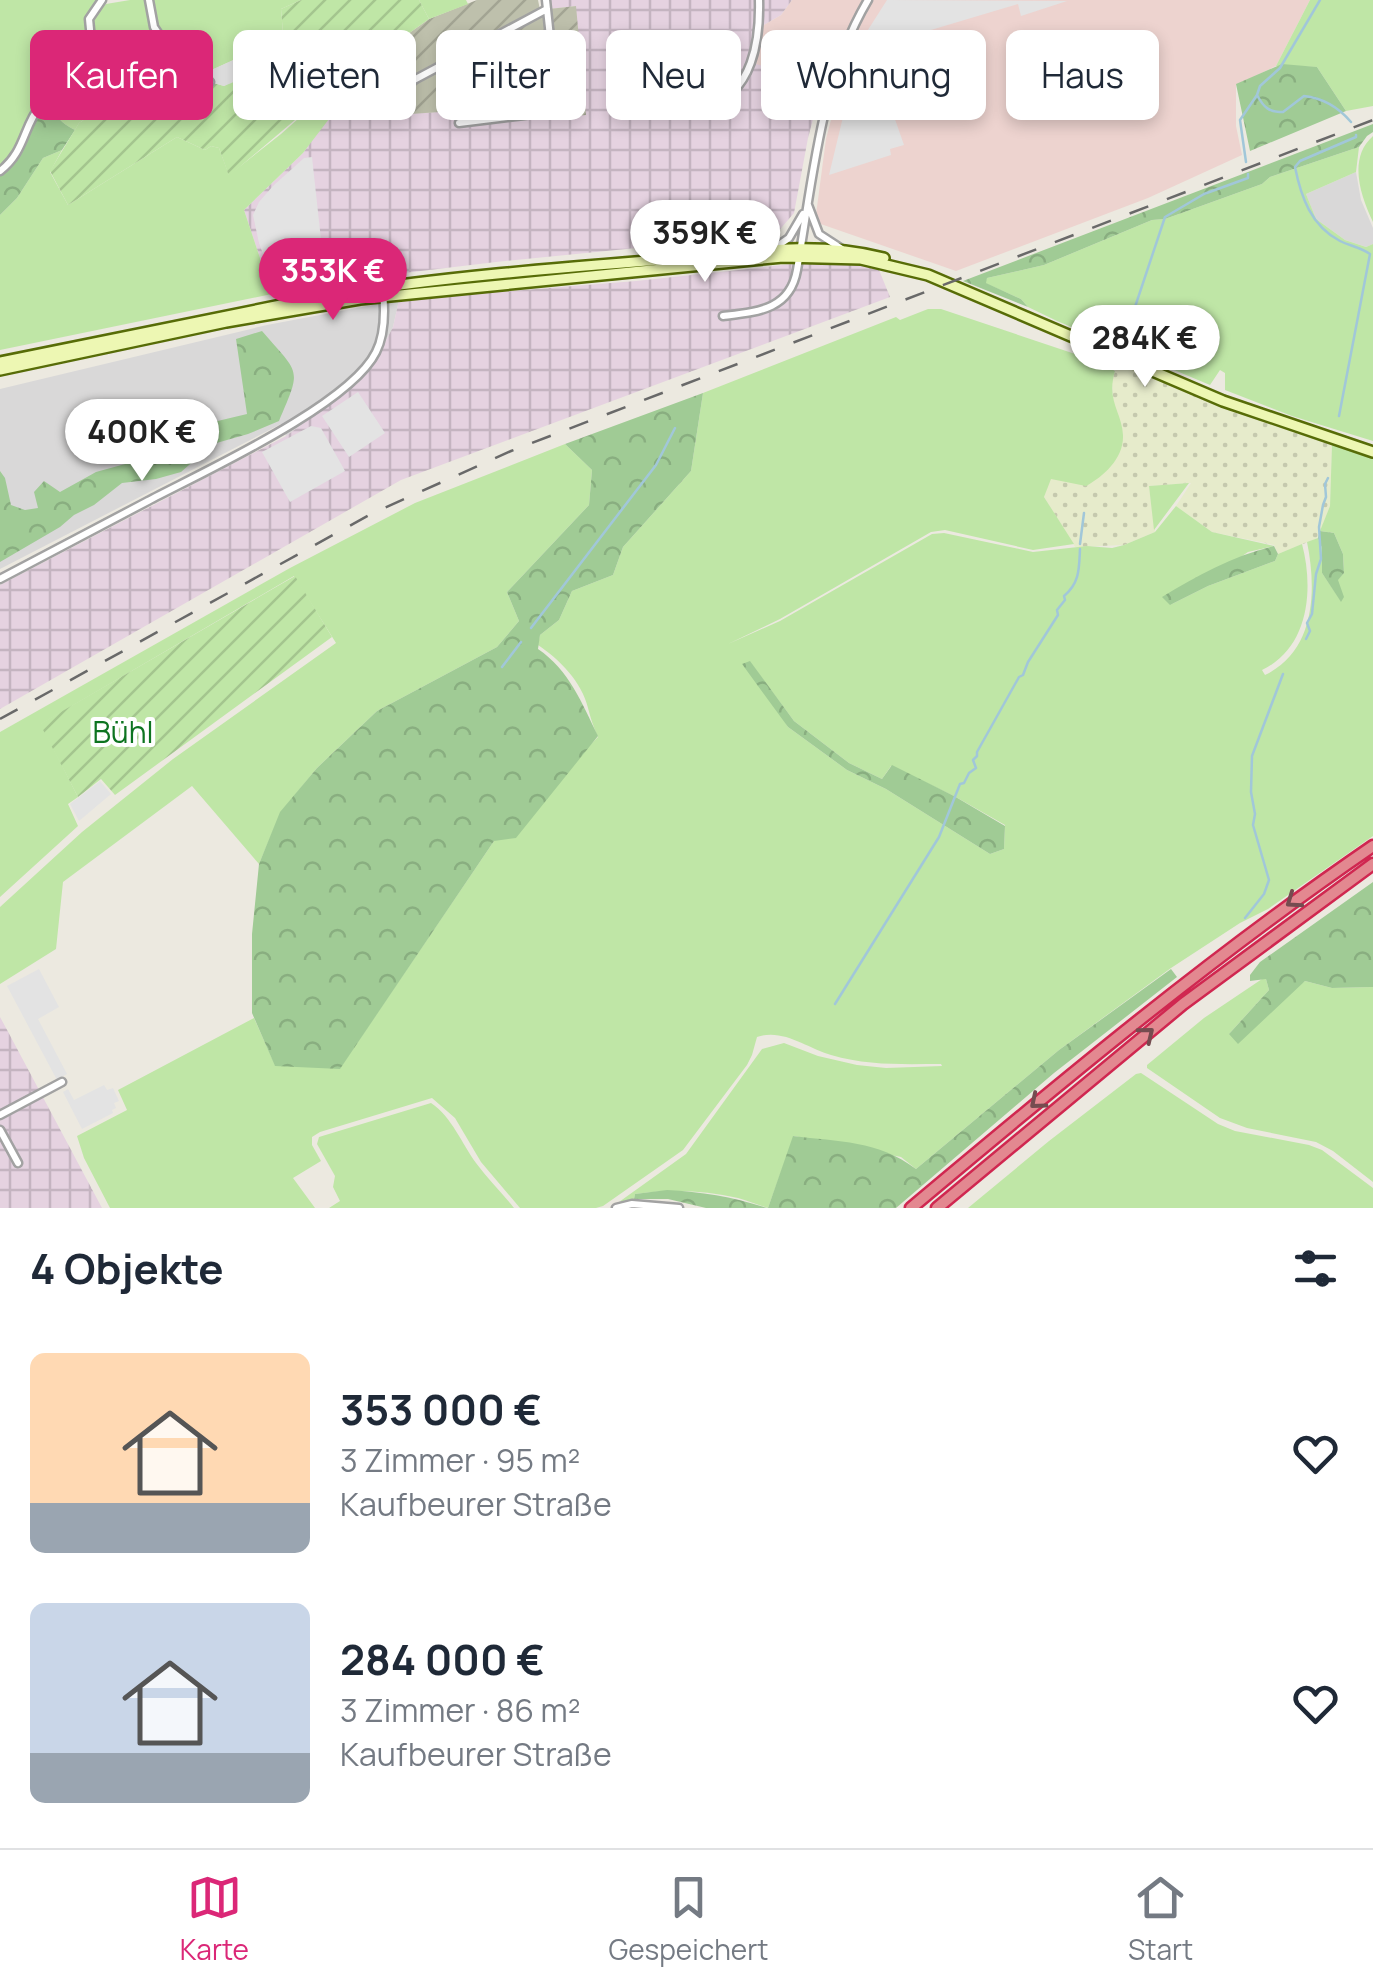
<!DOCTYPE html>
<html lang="de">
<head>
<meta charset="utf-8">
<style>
  :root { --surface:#fff; --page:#f6f6f7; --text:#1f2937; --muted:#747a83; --line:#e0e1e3; --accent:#db2777 }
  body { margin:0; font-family:Manrope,sans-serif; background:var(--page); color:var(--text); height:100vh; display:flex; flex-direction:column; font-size:38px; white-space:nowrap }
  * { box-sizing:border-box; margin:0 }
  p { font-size:32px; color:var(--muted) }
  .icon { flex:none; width:55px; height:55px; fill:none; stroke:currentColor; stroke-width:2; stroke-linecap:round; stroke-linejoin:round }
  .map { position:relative; height:1208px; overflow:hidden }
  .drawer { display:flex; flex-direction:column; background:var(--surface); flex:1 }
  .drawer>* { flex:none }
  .guide { position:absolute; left:30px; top:30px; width:1315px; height:90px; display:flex; gap:20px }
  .price { position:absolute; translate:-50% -85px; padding:0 22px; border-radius:35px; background:#fff; color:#222; font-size:32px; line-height:65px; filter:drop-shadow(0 2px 5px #0008) }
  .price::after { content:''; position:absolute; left:50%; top:60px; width:30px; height:22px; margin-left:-15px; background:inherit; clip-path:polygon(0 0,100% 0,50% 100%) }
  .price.selected { background:var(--accent); color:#fff }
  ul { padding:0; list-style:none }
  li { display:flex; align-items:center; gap:30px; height:250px; padding:0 30px }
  li span { display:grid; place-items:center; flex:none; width:280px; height:200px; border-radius:15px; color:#555 }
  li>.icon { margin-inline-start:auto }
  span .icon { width:120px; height:120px; fill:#fffc; stroke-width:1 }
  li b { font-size:42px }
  h2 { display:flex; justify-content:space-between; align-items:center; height:120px; padding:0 30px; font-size:42px }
  .chip { padding:0 35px; border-radius:15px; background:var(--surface); box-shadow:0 5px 15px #0003; font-size:35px; line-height:90px }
  .chip.selected { background:var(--accent); color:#fff }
  .tabs { display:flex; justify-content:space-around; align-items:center; height:140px; border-top:2px solid var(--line); background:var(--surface); font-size:28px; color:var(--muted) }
  .tabs a { display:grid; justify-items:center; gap:5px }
  .tabs .selected { color:var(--accent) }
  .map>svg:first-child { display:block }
  .residential { fill:#d9d8d8 }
  .commercial { fill:#edd3cf }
  .industrial { fill:url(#industrial-grid) }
  .construction { fill:url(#construction-furrows) }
  .farmland { fill:url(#farmland-dots) }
  .grass { fill:#bfe6a6; fill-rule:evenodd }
  .forest { fill:url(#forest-crowns) }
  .garden { fill:url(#garden-furrows) }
  .parking { fill:#e3e3e3 }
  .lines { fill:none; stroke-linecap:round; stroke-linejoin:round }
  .stream { stroke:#a1c7d9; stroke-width:2.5 }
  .street-casing { stroke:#a2a2a2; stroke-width:11 }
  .secondary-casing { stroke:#576c07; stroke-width:14 }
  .highway-casing { stroke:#d02750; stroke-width:15 }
  .street { stroke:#fff; stroke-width:6 }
  .secondary { stroke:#edf7b3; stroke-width:9 }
  .highway { stroke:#e38890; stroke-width:10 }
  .rail { stroke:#696969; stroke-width:2.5; stroke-dasharray:20 20; stroke-linecap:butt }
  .oneway { stroke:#754c50 }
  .labels { text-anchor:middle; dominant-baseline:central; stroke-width:8; stroke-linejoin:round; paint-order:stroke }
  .park-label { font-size:30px; fill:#0d7420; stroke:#fff }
</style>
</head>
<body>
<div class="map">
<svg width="1373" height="1208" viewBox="0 0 1373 1208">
  <defs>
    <pattern id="industrial-grid" width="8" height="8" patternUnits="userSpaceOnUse" patternTransform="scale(2.5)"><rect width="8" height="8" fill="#e5d2e0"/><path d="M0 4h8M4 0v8" fill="none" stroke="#c4b4c0"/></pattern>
    <pattern id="construction-furrows" width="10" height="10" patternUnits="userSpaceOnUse" patternTransform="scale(2.5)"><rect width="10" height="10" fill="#bec0ac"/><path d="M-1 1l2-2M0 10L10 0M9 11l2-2" fill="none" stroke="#a3a493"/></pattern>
    <pattern id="farmland-dots" width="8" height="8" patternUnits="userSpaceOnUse" patternTransform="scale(2.5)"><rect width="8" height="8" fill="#e6ebcb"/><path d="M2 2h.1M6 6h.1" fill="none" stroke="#c5c9ae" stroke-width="1.8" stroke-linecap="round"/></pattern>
    <pattern id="forest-crowns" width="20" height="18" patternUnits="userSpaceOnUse" patternTransform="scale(2.5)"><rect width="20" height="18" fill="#a0cb95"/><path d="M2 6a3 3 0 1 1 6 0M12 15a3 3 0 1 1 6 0" fill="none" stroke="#89ae80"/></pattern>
    <pattern id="garden-furrows" width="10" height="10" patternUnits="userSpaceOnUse" patternTransform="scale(2.5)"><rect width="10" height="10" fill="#bfe6a6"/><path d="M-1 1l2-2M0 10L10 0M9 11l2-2" fill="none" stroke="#a4c58e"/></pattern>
  </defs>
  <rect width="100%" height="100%" fill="#ece9e0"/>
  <path class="residential" d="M 1356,172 L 1361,200 L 1373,228 L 1373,244 L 1366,247 L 1345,240 L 1316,219 L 1306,194 Z
    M 399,300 L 393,327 L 376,360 L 358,383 L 286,436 L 281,424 L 0,569 L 0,389 L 267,325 Z"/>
  <path class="commercial" d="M 792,0 L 1310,0 L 1276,66 L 1236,85 L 1236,126 L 1242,155 L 1148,198 L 956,271 L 815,222 L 826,139 L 840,86 L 756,65 L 762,26 L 781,15 Z"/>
  <path class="industrial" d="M 550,0 L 792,0 L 781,15 L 762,26 L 756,64 L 823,82 L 808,138 L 794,213 L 776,234 L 496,262 L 329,282 L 272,294 L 244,210 L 303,153 L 322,126 L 329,118 L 352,107 L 357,111 L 390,99 L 383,115 L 455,111 L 456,126 L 576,6 L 551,9 Z
    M 830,260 L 877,265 L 890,297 L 401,480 L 0,709 L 0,585 L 286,436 L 358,383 L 376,360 L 393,327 L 399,300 L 636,281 Z
    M 0,1017 L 6,1028 L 102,1208 L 0,1208 Z"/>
  <path class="construction" d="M 477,0 L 538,0 L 540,10 L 576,6 L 586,115 L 456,126 L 454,111 L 382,116 L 388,100 L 369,110 L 357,111 L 335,86 L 429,19 Z"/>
  <path class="farmland" d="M 1118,362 L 1225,406 L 1332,444 L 1330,506 L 1318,538 L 1278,554 L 1274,545 L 1212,532 L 1176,506 L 1191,483 L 1149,486 L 1155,532 L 1124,545 L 1075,547 L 1044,497 L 1050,478 L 1123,435 L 1113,402 L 1112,381 Z"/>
  <path class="grass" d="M 0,0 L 99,0 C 77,26 92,40 91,69 C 77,82 57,85 44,99 C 26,119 20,148 0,167 Z
    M 130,0 L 147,0 L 151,28 L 166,49 L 129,54 L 101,65 L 93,44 L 92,19 L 106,4 Z
    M 152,0 L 301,0 L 281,9 L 283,33 L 269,44 L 207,72 C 187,65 164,46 157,26 C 154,18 153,8 152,0 Z
    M 419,0 L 466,0 L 468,4 L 429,19 Z
    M 1310,0 L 1373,0 L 1373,106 L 1346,111 L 1317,67 L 1276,66 Z
    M 160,56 L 175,60 L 79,123 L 75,130 C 59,122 54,115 51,98 L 95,73 L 129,59 Z
    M 335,86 L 352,107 L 329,119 L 303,153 L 244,210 L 272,294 L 0,350 L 0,215 L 17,198 L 43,158 L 62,150 L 50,172 L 68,205 L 177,137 L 205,150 L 211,146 L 219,148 L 229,175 L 281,134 Z
    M 1373,136 L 1373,222 C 1360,195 1348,158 1373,136 Z
    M 1359,147 L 1356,172 L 1306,194 L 1316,219 L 1345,240 L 1366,247 L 1373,244 L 1373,441 L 1292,416 L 1225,390 L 1225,373 L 1220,370 L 1210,385 L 1057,321 L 1028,307 L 1021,299 L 985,283 L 987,278 L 1044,265 L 1152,220 L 1165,219 L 1262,184 L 1270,177 Z
    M 928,309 L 941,309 L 1096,361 L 1115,371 C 1106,401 1122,412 1123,435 C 1124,458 1104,476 1086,486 L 1051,479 L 1044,497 L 1074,544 L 1033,550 L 945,530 L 931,532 L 780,619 L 728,644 L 780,621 L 932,534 L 944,533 L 1033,552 L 1087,546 L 1112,548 L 1124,545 L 1155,532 L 1176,506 L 1212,532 L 1274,546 L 1248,552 L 1170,605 L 1208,586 L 1275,561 L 1278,554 L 1302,544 C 1314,589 1309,648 1262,670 L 1265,675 C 1315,651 1317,591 1307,542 L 1318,538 L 1322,548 L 1322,573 L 1341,601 L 1337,580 L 1344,573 L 1343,554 L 1334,533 L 1320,531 L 1330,506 L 1332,444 L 1373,457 L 1373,836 L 1268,909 L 1240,923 L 1171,968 L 1059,1050 L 916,1169 L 901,1157 L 794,1136 L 768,1208 C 758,1205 748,1201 738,1198 C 704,1190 670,1189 635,1194 L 634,1199 L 619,1202 L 686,1154 L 762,1049 L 784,1043 L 818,1056 L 857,1065 L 886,1068 L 942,1066 L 941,1064 C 904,1064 868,1066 831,1055 C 807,1048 783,1028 757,1037 L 752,1055 L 747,1065 L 683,1150 L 603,1206 L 596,1208 L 520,1208 L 481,1162 L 455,1118 L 432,1098 L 320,1132 L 312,1137 L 312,1145 L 321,1161 L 293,1178 L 315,1208 L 110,1208 L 84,1158 L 77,1136 L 127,1110 L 118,1090 L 254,1018 L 275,1065 L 340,1068 L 494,841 L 598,737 C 593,726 590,716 588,708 C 582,682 559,659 538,645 L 540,635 L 559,620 L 572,591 L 613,575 L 623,547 L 691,471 L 703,393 L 896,317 L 900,320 ZM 750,662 L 794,721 L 849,763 L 882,779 L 891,766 L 954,796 L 1005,825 L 1004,849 L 990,854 L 886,789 L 847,770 L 788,727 Z
    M 565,444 L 592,470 L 589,505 L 507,592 L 519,621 L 497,647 L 377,711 L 317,768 L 281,812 L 259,864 L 192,786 L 63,882 L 56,949 L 0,984 L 0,907 L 82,832 L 173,759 L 336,643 L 294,576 L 41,724 L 78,797 L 68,804 L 78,826 L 0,897 L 0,732 L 290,568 L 415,503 Z
    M 1189,483 L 1154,530 L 1149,486 Z
    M 1262,979 L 1266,979 L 1269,990 L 1229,1034 L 1305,981 L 1332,988 L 1373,987 L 1373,1182 L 1333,1151 L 1316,1142 L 1247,1128 L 1220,1118 L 1147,1068 L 1147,1065 L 1204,1018 Z
    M 1141,1073 L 1218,1124 L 1235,1131 L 1309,1145 L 1322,1150 L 1373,1188 L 1373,1208 L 968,1208 L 1049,1141 L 1136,1074 Z
    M 431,1103 C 452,1117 462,1144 476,1163 C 488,1179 502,1193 514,1208 L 329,1208 L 340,1201 L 333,1187 L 335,1176 L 317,1144 L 319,1137 Z"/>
  <path class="forest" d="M 1282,64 L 1317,67 L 1346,111 L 1250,151 L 1236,84 Z
    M 51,98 C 54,115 59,122 75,130 L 62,150 L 43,158 L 17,198 L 0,215 L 0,174 C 29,154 27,118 51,98 Z
    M 1373,124 L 1373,132 L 1367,136 L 1359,147 L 1270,177 L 1262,184 L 1165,219 L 1152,220 L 1044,265 L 987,278 L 986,283 L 1021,299 L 1028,307 L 963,281 Z
    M 262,331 C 300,375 302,367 279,421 L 248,434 L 213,444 L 181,472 L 156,479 L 122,483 L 94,505 L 74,515 L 60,527 L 0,562 L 0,471 L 5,478 L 11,505 L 25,510 L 38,508 L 34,492 L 44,481 L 60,492 L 96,472 L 176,450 L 184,429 L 247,414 L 236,339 Z
    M 703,393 L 691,471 L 623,547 L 613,575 L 572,591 L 559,620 L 540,635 L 538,649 C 569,670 582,703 598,736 L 516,838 L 494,841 L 340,1069 L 275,1066 L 252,1013 L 252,934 L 259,864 L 280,812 L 317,768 L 377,711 L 497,647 L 519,621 L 507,592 L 589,505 L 592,470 L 565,444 Z
    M 1320,531 L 1334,533 L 1343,554 L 1344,573 L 1338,580 L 1344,597 L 1341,602 L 1322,573 L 1322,548 L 1318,538 Z
    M 1274,546 L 1278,554 L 1275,561 L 1208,586 L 1170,605 L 1162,597 C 1198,575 1233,556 1274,546 Z
    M 750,661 L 794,721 L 849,763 L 882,779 L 892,765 L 954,796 L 1005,826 L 1004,849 L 990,854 L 886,789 L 847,770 L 788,727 L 742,664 Z
    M 1373,882 L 1373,987 L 1332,988 L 1305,981 L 1238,1044 L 1229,1034 L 1269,990 L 1266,979 L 1250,981 L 1250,975 L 1260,962 Z
    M 1171,969 L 1177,977 L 1054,1073 L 896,1208 L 768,1208 L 793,1136 C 839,1142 878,1140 916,1169 L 1059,1050 Z
    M 667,1190 C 702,1192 734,1197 767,1208 L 706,1208 L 668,1199 L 634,1199 L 635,1194 Z"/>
  <path class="garden" d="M 301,0 L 419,0 L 429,19 L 335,86 L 229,176 L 219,148 L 211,146 L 205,150 L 177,137 L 68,205 L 50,171 L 79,123 L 175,60 L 210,82 L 224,86 L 279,56 L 269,44 L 283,33 L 281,9 Z
    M 295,576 L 332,637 L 115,795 L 101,779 L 78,797 L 40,724 Z"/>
  <path class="parking" d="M 887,0 L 1067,1 L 1021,16 L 1018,4 L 894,41 L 879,42 L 870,58 L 870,65 L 877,65 L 884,88 L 879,90 L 884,106 L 890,105 L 904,145 L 890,149 L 891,155 L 829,175 L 857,59 L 866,33 Z
    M 269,44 L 279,56 L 278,58 L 246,77 L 224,86 L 210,82 L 207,72 Z
    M 312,157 L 325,276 L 274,285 L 259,243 L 253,215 L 259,202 L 273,186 L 304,158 Z
    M 358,392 L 385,433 L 349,457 L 322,416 Z
    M 311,426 L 321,428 L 345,471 L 290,502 L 262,452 Z
    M 100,781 L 111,794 L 79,821 L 70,804 Z
    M 39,969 L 59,1007 L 38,1019 L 67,1074 L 57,1080 L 7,986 Z
    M 104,1085 L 107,1090 L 113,1088 L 119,1101 L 114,1103 L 116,1108 L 112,1110 L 113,1113 L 82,1129 L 63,1092 L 68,1089 L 74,1100 Z"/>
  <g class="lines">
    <path class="stream" d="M 1320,0 L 1280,68 L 1260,86 L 1257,95 C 1264,108 1269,112 1283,112 L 1304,96 C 1323,98 1339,108 1351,122
      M 1246,162 L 1240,120 L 1257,95
      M 1126,334 L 1165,217 L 1204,194 L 1248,178 L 1248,174
      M 1339,416 L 1370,254 C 1360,247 1350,246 1340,241 C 1311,226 1301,197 1295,167 L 1300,161 L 1356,137 L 1356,135
      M 1080,544 L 1084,513
      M 531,628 L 656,465 L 675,428
      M 1306,639 L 1310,631 L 1307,623 L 1312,614 L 1316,574 L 1321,559 L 1319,527 L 1323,505 L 1326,497 L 1325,484 L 1328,478
      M 502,667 L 521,642
      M 1245,918 L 1264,894 L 1269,880 L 1253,825 L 1255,814 L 1251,792 L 1252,756 L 1283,674
      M 835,1004 L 939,837 L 960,784 L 964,783 L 969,773 L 976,768 L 973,760 L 977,756 L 977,752 L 1019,677 L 1023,675 L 1028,662 L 1058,615 L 1057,610 L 1065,600 L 1064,596 C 1080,583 1079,568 1080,549"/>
    <g class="street-casing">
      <path id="street" d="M 149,0 L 154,27 L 173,55
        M 94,70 L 89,19 L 102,0
        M 367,105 L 547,9
        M 684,108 C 691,108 700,108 707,106 C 753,94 760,39 759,0
        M 459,123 L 558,111 L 546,0
        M 0,171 C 25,152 23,127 40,106 C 50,94 64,88 78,81 C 106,67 139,44 173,55 C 186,59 199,73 210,82
        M 808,205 L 819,234 L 842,249
        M 773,249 L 789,238 L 803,214
        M 723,316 C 757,312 790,310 797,270 C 813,179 820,81 868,0
        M 0,579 C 50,553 99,527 148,501 C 203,472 350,405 376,352 C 385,334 385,312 383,292
        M 0,1115 L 62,1082
        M 0,1130 L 18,1163
        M 616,1208 L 632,1204 L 679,1208"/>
    </g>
    <g class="secondary-casing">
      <path id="secondary" d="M 0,362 L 330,295 C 443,277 558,268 672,259 C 745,253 811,240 884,258
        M 0,370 L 226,322 L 360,299 L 783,257 L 861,259 L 928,275 L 1223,401 L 1373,452"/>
    </g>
    <g class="highway-casing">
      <path id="highway" d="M 911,1208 C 1061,1082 1211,957 1373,846
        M 937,1208 L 1183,1004 L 1373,864"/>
    </g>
    <use href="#street" class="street"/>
    <use href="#secondary" class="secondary"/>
    <use href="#highway" class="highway"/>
    <path class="rail" d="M 0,719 L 371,514 L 511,451 L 1373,120"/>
  </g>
  <defs><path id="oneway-chevron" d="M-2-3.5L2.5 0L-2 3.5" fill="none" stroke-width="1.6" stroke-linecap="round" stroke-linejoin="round" transform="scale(2.5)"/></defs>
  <g class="oneway">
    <use href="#oneway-chevron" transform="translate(1293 901) rotate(145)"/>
    <use href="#oneway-chevron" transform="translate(1147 1034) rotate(-39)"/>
    <use href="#oneway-chevron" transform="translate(1037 1102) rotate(140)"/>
  </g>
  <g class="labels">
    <g class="park-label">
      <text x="123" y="731">Bühl</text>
    </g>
  </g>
</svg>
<b class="price" style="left:705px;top:285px">359K €</b>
<b class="price selected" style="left:333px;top:323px">353K €</b>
<b class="price" style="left:1145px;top:390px">284K €</b>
<b class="price" style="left:142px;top:484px">400K €</b>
<div class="guide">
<a class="chip selected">Kaufen</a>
<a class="chip">Mieten</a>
<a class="chip">Filter</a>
<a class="chip">Neu</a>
<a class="chip">Wohnung</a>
<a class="chip">Haus</a>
</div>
</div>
<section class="drawer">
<h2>4 Objekte<svg class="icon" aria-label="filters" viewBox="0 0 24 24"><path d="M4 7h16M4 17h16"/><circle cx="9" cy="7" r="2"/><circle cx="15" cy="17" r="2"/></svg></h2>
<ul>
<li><span style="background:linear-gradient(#ffd9b3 75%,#9aa5b1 0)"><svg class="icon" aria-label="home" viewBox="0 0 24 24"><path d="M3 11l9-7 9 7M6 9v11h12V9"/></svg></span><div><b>353 000 €</b><p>3 Zimmer · 95 m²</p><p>Kaufbeurer Straße</p></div><svg class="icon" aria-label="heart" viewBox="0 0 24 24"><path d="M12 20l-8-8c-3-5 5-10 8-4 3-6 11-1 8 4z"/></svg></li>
<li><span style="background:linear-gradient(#c9d6e8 75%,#9aa5b1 0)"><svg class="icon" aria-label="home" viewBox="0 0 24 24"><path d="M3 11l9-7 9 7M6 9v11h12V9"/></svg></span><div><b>284 000 €</b><p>3 Zimmer · 86 m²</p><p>Kaufbeurer Straße</p></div><svg class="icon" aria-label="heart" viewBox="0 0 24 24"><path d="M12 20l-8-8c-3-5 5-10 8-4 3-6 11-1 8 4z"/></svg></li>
</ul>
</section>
<nav class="tabs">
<a class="selected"><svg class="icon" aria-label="map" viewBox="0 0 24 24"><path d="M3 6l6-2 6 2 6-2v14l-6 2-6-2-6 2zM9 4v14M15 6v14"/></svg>Karte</a>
<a><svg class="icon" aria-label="saved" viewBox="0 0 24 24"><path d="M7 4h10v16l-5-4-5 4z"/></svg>Gespeichert</a>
<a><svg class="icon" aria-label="home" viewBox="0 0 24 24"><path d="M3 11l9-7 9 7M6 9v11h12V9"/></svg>Start</a>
</nav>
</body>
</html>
